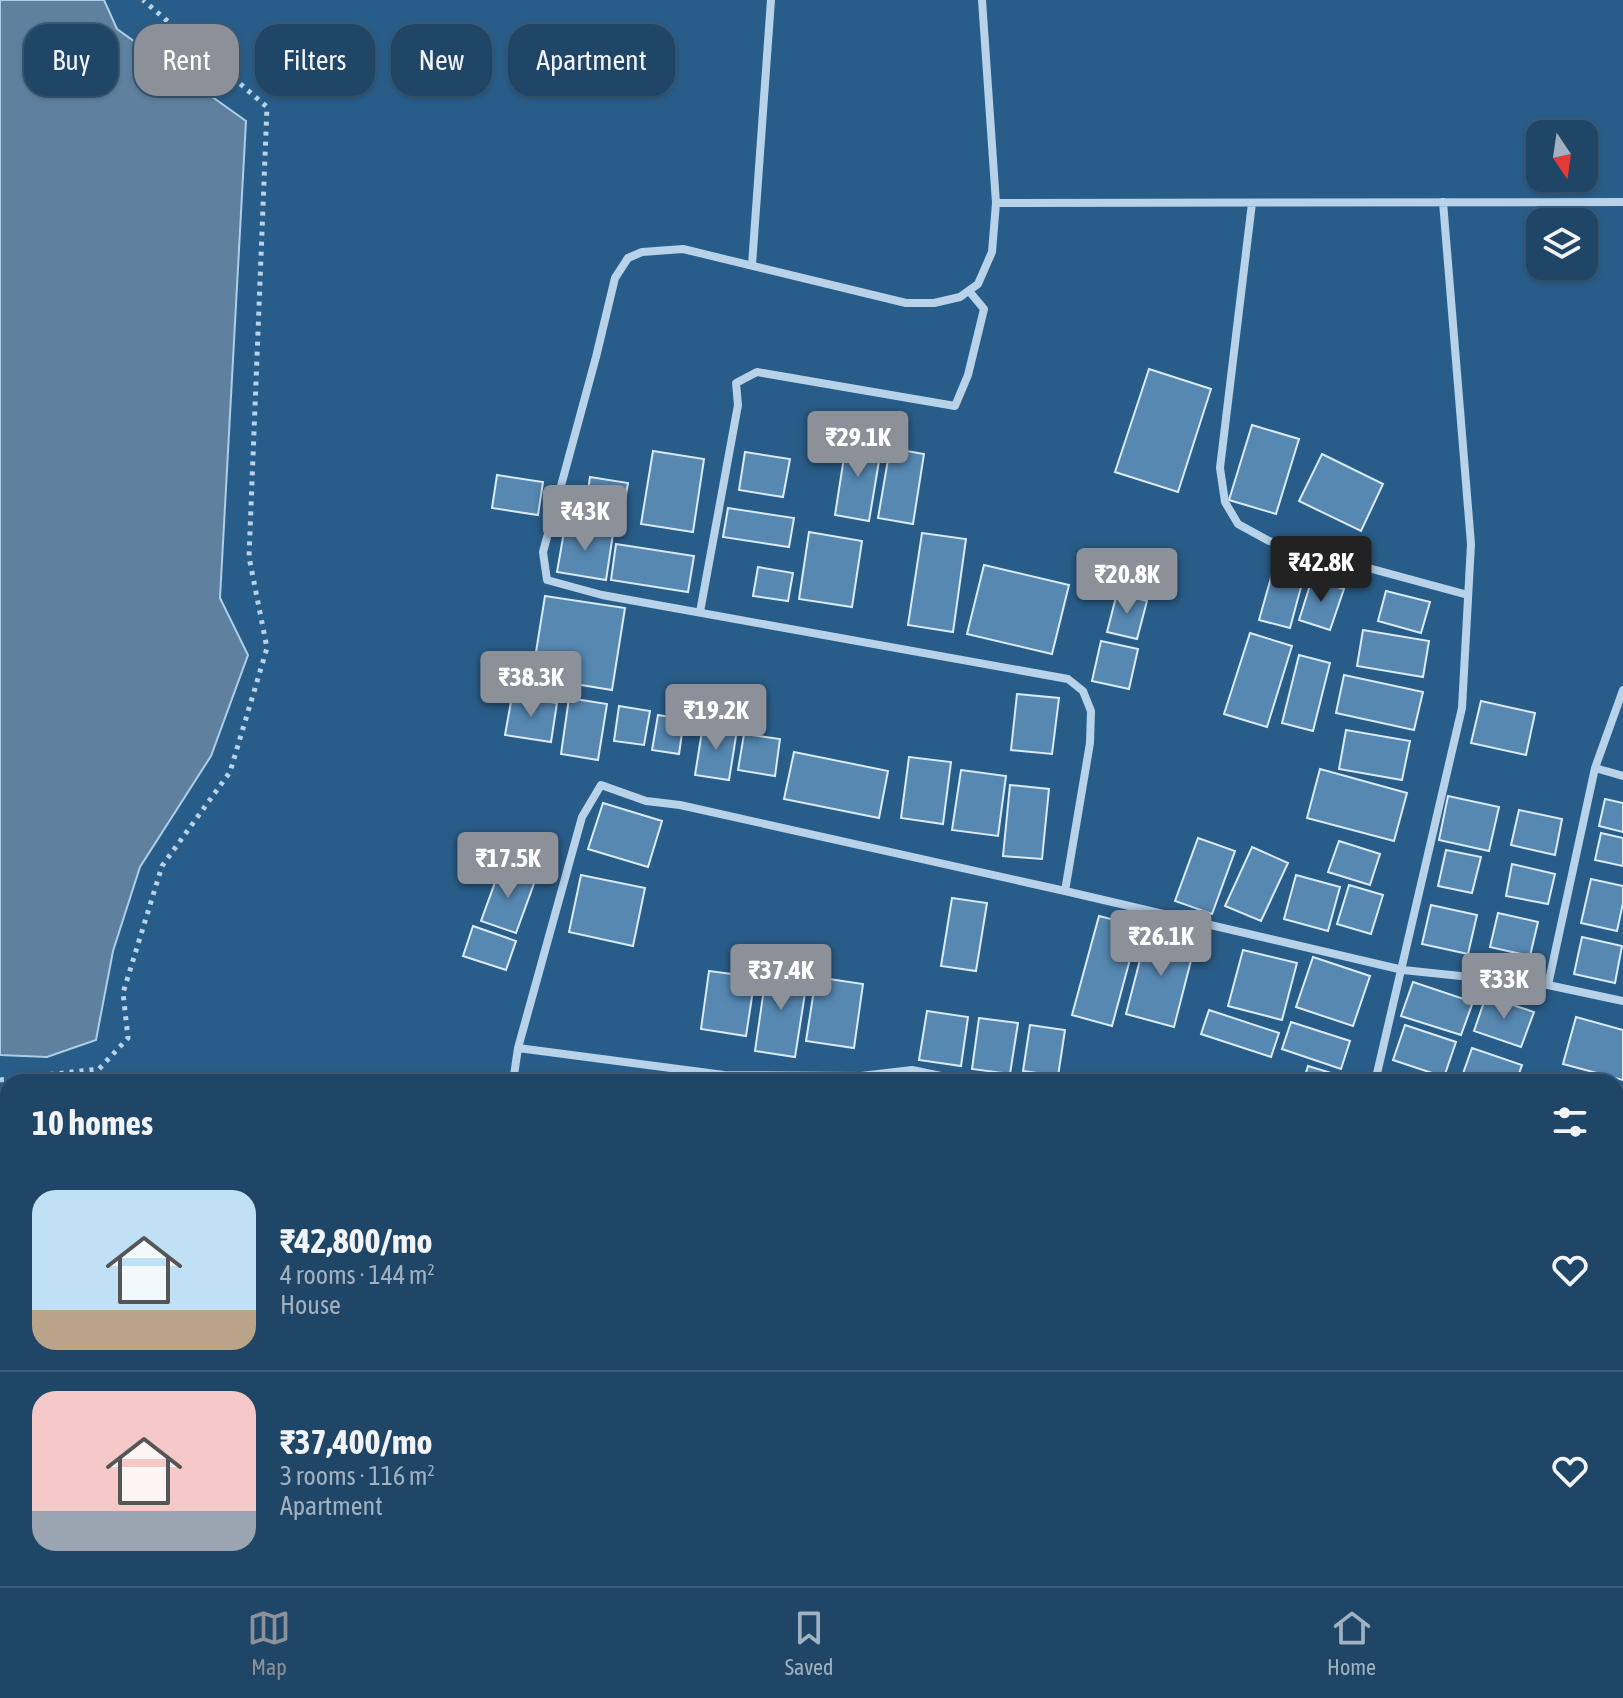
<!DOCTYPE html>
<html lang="en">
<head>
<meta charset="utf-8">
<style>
  :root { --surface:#1f4667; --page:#274d6d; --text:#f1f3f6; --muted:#a1b1c0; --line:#3c5e7b; --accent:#8c9099 }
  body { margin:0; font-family:"Asap Condensed",sans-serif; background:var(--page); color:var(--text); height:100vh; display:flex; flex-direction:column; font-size:30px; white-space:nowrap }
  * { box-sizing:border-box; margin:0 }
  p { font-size:26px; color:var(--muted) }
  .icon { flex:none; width:44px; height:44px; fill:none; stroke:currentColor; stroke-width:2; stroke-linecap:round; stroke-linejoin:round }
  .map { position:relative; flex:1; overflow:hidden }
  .sheet { position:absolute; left:0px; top:1074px; width:1624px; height:512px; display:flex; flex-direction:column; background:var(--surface); border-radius:24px 24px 0 0; box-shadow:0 2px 6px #0004,0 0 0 2px var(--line) }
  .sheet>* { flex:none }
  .guide { position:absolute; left:24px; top:24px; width:800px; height:72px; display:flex; gap:16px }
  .needle { width:52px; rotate:167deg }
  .buttons { position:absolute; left:1526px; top:120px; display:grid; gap:16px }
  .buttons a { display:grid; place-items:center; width:72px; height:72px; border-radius:16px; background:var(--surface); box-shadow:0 2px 6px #0004,0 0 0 2px var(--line); font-size:40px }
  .price { position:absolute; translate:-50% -68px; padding:0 18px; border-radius:8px; background:var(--accent); color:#fff; font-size:26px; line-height:52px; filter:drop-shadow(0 2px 4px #0008) }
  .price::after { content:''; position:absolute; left:50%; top:48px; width:24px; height:18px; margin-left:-12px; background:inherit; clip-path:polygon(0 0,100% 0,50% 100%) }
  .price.current { background:#222; color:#fff }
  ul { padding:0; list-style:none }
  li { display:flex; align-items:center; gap:24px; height:200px; padding:0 32px }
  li+li { border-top:2px solid var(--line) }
  li span { display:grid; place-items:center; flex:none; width:224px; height:160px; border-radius:24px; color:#555 }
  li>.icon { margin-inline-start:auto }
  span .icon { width:96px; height:96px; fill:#fffc; stroke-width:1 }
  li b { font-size:34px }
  h2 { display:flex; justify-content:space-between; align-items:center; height:96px; padding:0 32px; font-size:34px }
  .tag { padding:0 28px; border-radius:24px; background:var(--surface); box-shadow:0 2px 6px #0004,0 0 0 2px var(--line); font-size:28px; line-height:72px }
  .tag.current { background:var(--accent); color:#fff }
  .tab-bar { display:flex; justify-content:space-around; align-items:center; height:112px; border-top:2px solid var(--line); background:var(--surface); font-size:22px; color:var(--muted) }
  .tab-bar a { display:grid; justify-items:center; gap:4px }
  .tab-bar .current { color:var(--accent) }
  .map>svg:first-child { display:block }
  .water { fill:#5f819f; stroke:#accee9; stroke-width:2 }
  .building { fill:#5688b2; stroke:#daeaf7; stroke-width:2 }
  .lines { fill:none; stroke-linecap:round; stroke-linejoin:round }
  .path { stroke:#b7d2e9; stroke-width:5; stroke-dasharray:4 6; stroke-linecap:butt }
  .minor { stroke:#b7d2e9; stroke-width:8 }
</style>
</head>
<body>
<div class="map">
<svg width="1623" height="1586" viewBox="0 0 1623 1586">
  <rect width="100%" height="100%" fill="#295d89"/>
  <path class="water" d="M 0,0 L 104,0 L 117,29 L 246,121 L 220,598 L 248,655 L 211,756 L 140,867 L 113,951 L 96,1040 L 47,1057 L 0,1055 Z"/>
  <path class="building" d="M 1149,369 L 1211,389 L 1178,492 L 1115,472 Z
    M 1252,425 L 1299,439 L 1276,514 L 1229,500 Z
    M 847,438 L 882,443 L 869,521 L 835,515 Z
    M 890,448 L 924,454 L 913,524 L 878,518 Z
    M 653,451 L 704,459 L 693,532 L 641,524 Z
    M 745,452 L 790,459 L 783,497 L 739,490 Z
    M 1322,454 L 1383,484 L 1361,531 L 1299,501 Z
    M 497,475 L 543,482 L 538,515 L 492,508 Z
    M 590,477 L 628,483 L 621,524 L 584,518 Z
    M 728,508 L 794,518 L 789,547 L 723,537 Z
    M 565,526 L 613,534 L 606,580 L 557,572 Z
    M 809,532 L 862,541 L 852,607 L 799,599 Z
    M 922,533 L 966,539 L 953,632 L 908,625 Z
    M 616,544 L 694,556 L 688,592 L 611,580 Z
    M 984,565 L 1069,585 L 1052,654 L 967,634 Z
    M 758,567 L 793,573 L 788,601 L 753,596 Z
    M 1274,567 L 1304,576 L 1290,628 L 1259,620 Z
    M 1312,579 L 1344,589 L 1330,630 L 1299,620 Z
    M 1386,591 L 1430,602 L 1421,633 L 1378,621 Z
    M 1117,593 L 1147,601 L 1137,639 L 1107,632 Z
    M 545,596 L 625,608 L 612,690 L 532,677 Z
    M 1363,630 L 1429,641 L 1423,677 L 1357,666 Z
    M 1250,633 L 1292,646 L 1267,727 L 1224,714 Z
    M 1101,641 L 1138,649 L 1129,689 L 1092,681 Z
    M 1299,655 L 1330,663 L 1313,731 L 1282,723 Z
    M 1344,675 L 1423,692 L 1414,730 L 1336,713 Z
    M 1017,694 L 1059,698 L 1052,754 L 1011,750 Z
    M 512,696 L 557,703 L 551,742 L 505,735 Z
    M 569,698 L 607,704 L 598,760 L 561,754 Z
    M 1481,701 L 1535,713 L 1526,755 L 1471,743 Z
    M 619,706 L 650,711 L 644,745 L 614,741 Z
    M 658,715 L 684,719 L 679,754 L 652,750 Z
    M 703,725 L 737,730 L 729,780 L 695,775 Z
    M 1346,730 L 1410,741 L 1402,780 L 1339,769 Z
    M 744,734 L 780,739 L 775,776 L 738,770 Z
    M 794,752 L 888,771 L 879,818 L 784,799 Z
    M 909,757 L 951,762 L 943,824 L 901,818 Z
    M 1320,769 L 1407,793 L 1394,841 L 1307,818 Z
    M 961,770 L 1006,776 L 998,836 L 952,830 Z
    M 1010,785 L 1049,789 L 1042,859 L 1003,856 Z
    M 1448,796 L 1499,807 L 1489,851 L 1439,840 Z
    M 1605,799 L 1623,803 L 1623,832 L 1599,826 Z
    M 603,803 L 662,821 L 648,867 L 588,849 Z
    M 1519,810 L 1562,819 L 1555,855 L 1511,845 Z
    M 1601,833 L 1623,838 L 1623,866 L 1595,860 Z
    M 1198,838 L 1235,851 L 1212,914 L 1175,901 Z
    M 1339,841 L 1380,854 L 1370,885 L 1328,872 Z
    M 1252,847 L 1288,863 L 1261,921 L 1225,906 Z
    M 1446,850 L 1481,857 L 1472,893 L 1438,886 Z
    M 1512,864 L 1555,874 L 1548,904 L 1506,896 Z
    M 501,866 L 536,878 L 516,933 L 481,921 Z
    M 581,875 L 645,888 L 633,946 L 569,932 Z
    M 1296,875 L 1340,887 L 1328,931 L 1284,919 Z
    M 1591,879 L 1623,886 L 1623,903 L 1617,931 L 1581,923 Z
    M 1349,885 L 1383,895 L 1371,934 L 1337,924 Z
    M 952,898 L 987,903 L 976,971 L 941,966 Z
    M 1431,905 L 1477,915 L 1468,954 L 1422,944 Z
    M 1498,913 L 1538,922 L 1530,956 L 1490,947 Z
    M 1099,916 L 1139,926 L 1112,1026 L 1072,1015 Z
    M 473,926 L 516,941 L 506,970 L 463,956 Z
    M 1148,929 L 1196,941 L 1174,1027 L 1126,1014 Z
    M 1582,937 L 1622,946 L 1615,983 L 1574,974 Z
    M 1243,950 L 1297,963 L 1282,1020 L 1228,1006 Z
    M 1313,957 L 1370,976 L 1353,1026 L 1296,1007 Z
    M 767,968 L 808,974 L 795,1057 L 755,1051 Z
    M 709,971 L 755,977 L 746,1036 L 701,1029 Z
    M 816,977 L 863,984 L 854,1048 L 806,1041 Z
    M 1413,982 L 1473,1002 L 1461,1035 L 1401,1016 Z
    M 1486,996 L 1534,1012 L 1521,1047 L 1474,1031 Z
    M 1209,1010 L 1279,1033 L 1271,1057 L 1201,1034 Z
    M 927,1011 L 968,1017 L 961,1066 L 919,1060 Z
    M 1576,1017 L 1623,1030 L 1623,1080 L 1563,1064 Z
    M 979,1018 L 1018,1023 L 1010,1074 L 972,1069 Z
    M 1291,1022 L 1350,1041 L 1341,1069 L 1282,1049 Z
    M 1030,1025 L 1065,1030 L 1058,1076 L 1023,1071 Z
    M 1405,1025 L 1456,1042 L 1444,1077 L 1393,1060 Z
    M 1472,1048 L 1522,1065 L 1516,1082 L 1460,1082 Z
    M 1308,1066 L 1344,1077 L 1342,1082 L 1303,1082 Z
    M 1616,1090 L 1623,1092 L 1623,1131 L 1616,1129 Z
    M 1616,1193 L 1623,1194 L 1617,1264 L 1616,1264 Z
    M 0,1334 L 8,1334 L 8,1408 L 0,1408 Z
    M 8,1432 L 8,1509 L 0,1510 L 0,1433 Z
    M 8,1526 L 8,1578 L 19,1578 L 20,1586 L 0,1586 L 0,1527 Z
    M 29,1578 L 79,1578 L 80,1585 L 30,1586 Z
    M 1412,1578 L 1448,1578 L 1450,1586 L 1414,1586 Z
    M 1459,1578 L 1513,1578 L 1512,1586 L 1458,1586 Z
    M 1526,1578 L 1562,1578 L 1560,1586 L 1524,1586 Z
    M 881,1579 L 882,1586 L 836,1586 L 835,1582 Z"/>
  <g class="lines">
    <path class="path" d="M 0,1080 L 99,1069 L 128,1038 L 123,993 L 162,866 L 230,772 L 267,648 L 249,557 L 267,107 L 143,0"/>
    <path class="minor" d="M 996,203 L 1623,202
      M 1252,203 L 1220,468 L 1225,502 L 1238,524 L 1269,541 L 1468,595
      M 752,265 L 771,0
      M 700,612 L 738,405 L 736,383 L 757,372 L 955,406 L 968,375 L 984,309 L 969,291
      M 1623,690 L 1595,768 L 1548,985 L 1623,1001
      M 1595,768 L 1623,776
      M 1065,891 L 1403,970 L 1548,985
      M 518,1048 L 724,1075 L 861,1076 L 912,1070 L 913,1082
      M 912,1070 L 970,1082
      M 513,1082 L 518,1048 L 582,817 L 601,785 L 646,801 L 680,805 L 1065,891 L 1090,743 L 1091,711 L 1083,691 L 1068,679 L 602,595 L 547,580 L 543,552 L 596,357 L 615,278 L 628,258 L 642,252 L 683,249 L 906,303 L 934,303 L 960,297 L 978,284 L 992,252 L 996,203 L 982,0
      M 1375,1082 L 1462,708 L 1471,544 L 1443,202
      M 0,1246 L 8,1245
      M 1616,1290 L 1623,1291
      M 0,1421 L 8,1421
      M 1616,1422 L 1623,1350
      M 300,1578 L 300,1586
      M 489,1578 L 489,1586
      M 931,1578 L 931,1586
      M 1314,1578 L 1315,1586
      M 504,1586 L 723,1578
      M 1599,1586 L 1600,1578"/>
  </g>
</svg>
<div class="buttons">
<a><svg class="needle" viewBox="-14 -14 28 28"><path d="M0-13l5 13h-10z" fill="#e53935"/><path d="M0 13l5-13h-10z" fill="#a1b1c0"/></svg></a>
<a><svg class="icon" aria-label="layers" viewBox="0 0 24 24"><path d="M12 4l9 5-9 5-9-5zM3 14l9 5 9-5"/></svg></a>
</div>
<b class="price" style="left:858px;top:479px">₹29.1K</b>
<b class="price" style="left:585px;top:553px">₹43K</b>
<b class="price current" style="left:1321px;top:604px">₹42.8K</b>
<b class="price" style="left:1127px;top:616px">₹20.8K</b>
<b class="price" style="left:531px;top:719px">₹38.3K</b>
<b class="price" style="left:716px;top:752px">₹19.2K</b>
<b class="price" style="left:508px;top:900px">₹17.5K</b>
<b class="price" style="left:1161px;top:978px">₹26.1K</b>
<b class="price" style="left:781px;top:1012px">₹37.4K</b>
<b class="price" style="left:1504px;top:1021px">₹33K</b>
<div class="guide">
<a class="tag">Buy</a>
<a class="tag current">Rent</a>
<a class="tag">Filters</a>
<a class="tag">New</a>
<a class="tag">Apartment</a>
</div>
<section class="sheet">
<h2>10 homes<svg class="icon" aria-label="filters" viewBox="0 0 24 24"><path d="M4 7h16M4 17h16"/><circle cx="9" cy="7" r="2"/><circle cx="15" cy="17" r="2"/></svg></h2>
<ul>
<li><span style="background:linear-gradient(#bfe0f5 75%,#b9a48a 0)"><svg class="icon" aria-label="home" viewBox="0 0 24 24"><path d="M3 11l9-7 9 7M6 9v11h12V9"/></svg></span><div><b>₹42,800/mo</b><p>4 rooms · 144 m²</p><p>House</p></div><svg class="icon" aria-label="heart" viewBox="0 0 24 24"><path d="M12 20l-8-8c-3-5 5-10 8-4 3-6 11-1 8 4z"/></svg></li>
<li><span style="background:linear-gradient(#f6c9c9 75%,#9aa5b1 0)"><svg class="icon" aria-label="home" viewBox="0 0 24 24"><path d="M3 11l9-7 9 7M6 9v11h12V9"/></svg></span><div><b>₹37,400/mo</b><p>3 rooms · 116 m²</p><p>Apartment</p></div><svg class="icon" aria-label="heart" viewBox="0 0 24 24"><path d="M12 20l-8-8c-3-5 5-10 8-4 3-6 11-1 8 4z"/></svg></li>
</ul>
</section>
</div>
<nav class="tab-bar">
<a class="current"><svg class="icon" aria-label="map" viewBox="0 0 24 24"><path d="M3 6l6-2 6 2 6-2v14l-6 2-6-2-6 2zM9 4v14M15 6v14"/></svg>Map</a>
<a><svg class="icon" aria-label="saved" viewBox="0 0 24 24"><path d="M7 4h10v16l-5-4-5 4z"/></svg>Saved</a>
<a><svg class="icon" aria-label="home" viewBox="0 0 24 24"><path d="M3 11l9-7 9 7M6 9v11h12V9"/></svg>Home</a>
</nav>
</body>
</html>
